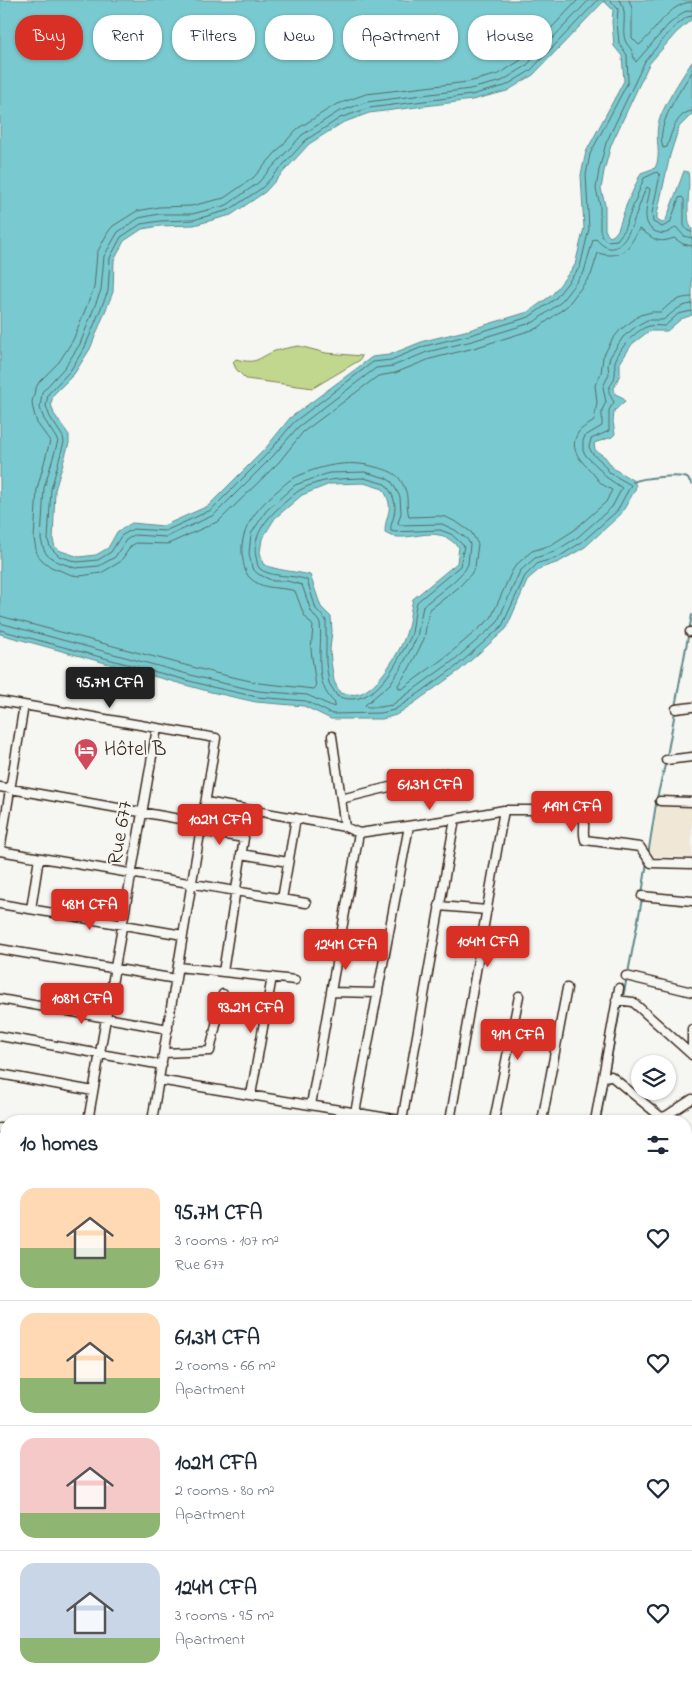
<!DOCTYPE html>
<html lang="en">
<head>
<meta charset="utf-8">
<style>
  :root { --surface:#fff; --page:#f6f6f7; --text:#1f2937; --muted:#747a83; --line:#e0e1e3; --accent:#d93025 }
  body { margin:0; font-family:"Indie Flower",sans-serif; background:var(--page); color:var(--text); height:100vh; display:flex; flex-direction:column; font-size:19px; white-space:nowrap }
  * { box-sizing:border-box; margin:0 }
  p { font-size:16px; color:var(--muted) }
  .icon { flex:none; width:28px; height:28px; fill:none; stroke:currentColor; stroke-width:2; stroke-linecap:round; stroke-linejoin:round }
  .map { position:relative; flex:1; overflow:hidden }
  .panel { position:absolute; left:0px; top:1115px; width:692px; height:571px; display:flex; flex-direction:column; background:var(--surface); border-radius:20px 20px 0 0; box-shadow:0 1px 4px #0004 }
  .panel>* { flex:none }
  .banner { position:absolute; left:15px; top:15px; width:662px; height:45px; display:flex; gap:10px }
  .controls { position:absolute; left:631px; top:1055px; display:grid; gap:10px }
  .controls a { display:grid; place-items:center; width:45px; height:45px; border-radius:50%; background:var(--surface); box-shadow:0 1px 4px #0004; font-size:25px }
  .price { position:absolute; translate:-50% -42px; padding:0 11px; border-radius:5px; background:var(--accent); color:#fff; font-size:16px; line-height:32px; filter:drop-shadow(0 1px 2px #0008) }
  .price::after { content:''; position:absolute; left:50%; top:30px; width:15px; height:11px; margin-left:-8px; background:inherit; clip-path:polygon(0 0,100% 0,50% 100%) }
  .price.current { background:#222; color:#fff }
  ul { padding:0; list-style:none }
  li { display:flex; align-items:center; gap:15px; height:125px; padding:0 20px }
  li+li { border-top:1px solid var(--line) }
  li span { display:grid; place-items:center; flex:none; width:140px; height:100px; border-radius:15px; color:#555 }
  li>.icon { margin-inline-start:auto }
  span .icon { width:60px; height:60px; fill:#fffc; stroke-width:1 }
  li b { font-size:21px }
  h2 { display:flex; justify-content:space-between; align-items:center; height:60px; padding:0 20px; font-size:21px }
  .tag { padding:0 18px; border-radius:20px; background:var(--surface); box-shadow:0 1px 4px #0004; font-size:18px; line-height:45px }
  .tag.current { background:var(--accent); color:#fff }
  .map>svg:first-child { display:block }
  .built { fill:#f1e7d7 }
  .green { fill:#c1d78d; stroke:#7e8056 }
  .water { fill:#79cad0; stroke:#608a89; fill-rule:evenodd }
  .lines { fill:none; stroke-linecap:round; stroke-linejoin:round }
  .shore { stroke:#546a65; stroke-width:1 }
  .stream { stroke:#608a89; stroke-width:2 }
  .minor-casing { stroke:#3b2a1e; stroke-width:11 }
  .tertiary-casing { stroke:#3b2a1e; stroke-width:12 }
  .primary-casing { stroke:#3b2a1e; stroke-width:15 }
  .minor { stroke:#f6f6f2; stroke-width:8 }
  .tertiary { stroke:#f6f6f2; stroke-width:9 }
  .primary { stroke:#fcdcac; stroke-width:11 }
  .labels { text-anchor:middle; dominant-baseline:central; stroke-width:4; stroke-linejoin:round; paint-order:stroke }
  .poi-label { font-size:21px; fill:#3b2a1e; stroke:#f6f6f2; text-anchor:start }
  .street-label { font-size:21px; fill:#3b2a1e; stroke:#f6f6f2 }
</style>
</head>
<body>
<div class="map">
<svg width="692" height="1686" viewBox="0 0 692 1686">
  <rect width="100%" height="100%" fill="#f6f6f2"/>
  <filter id="ink" filterUnits="userSpaceOnUse"><feTurbulence type="fractalNoise" baseFrequency=".02" numOctaves="2"/><feDisplacementMap in="SourceGraphic" scale="10" xChannelSelector="R" yChannelSelector="G"/><feConvolveMatrix kernelMatrix="1 2 1 2 8 2 1 2 1" color-interpolation-filters="sRGB"/></filter>
  <g filter="url(#ink)">
    <path class="built" d="M 658,803 L 692,804 L 692,858 L 649,856 Z
      M 692,1431 L 692,1543 L 686,1542 L 686,1437 Z"/>
    <path class="green" d="M 299,346 L 326,353 L 362,356 L 360,360 L 313,388 L 246,379 L 236,369 L 233,362 L 236,359 C 258,365 257,358 275,351 C 282,349 291,347 299,346 Z
      M 686,1294 L 692,1295 L 692,1385 L 686,1393 Z"/>
    <path class="water" d="M 0,0 L 692,0 L 692,19 L 676,33 L 649,64 L 611,145 L 604,171 L 601,189 L 605,205 L 605,229 L 607,234 L 610,237 L 614,235 L 618,230 L 626,206 L 641,173 L 655,168 C 662,155 655,140 658,125 C 661,109 682,77 692,62 L 692,114 L 679,127 L 670,155 L 657,214 L 657,220 L 662,223 L 666,220 L 684,171 L 688,172 C 691,187 684,220 692,229 L 692,315 L 681,319 L 667,331 L 649,331 L 632,344 L 620,363 L 620,374 L 614,388 L 615,394 L 622,397 L 625,401 L 614,411 L 613,422 L 615,434 L 612,437 L 594,443 L 595,450 L 605,457 L 614,469 L 634,481 L 636,486 L 635,490 L 621,514 L 585,547 L 559,562 L 541,568 L 528,579 L 506,629 L 460,670 L 414,703 L 396,715 L 382,719 L 331,719 L 304,706 L 256,702 L 211,692 L 0,634 ZM 604,1 L 613,10 L 612,22 L 614,46 L 622,56 L 624,81 L 586,152 L 581,175 L 584,228 L 575,265 L 552,295 L 528,312 L 469,330 L 424,341 L 389,355 L 372,357 L 290,418 L 265,449 L 208,506 L 163,526 L 132,523 L 117,532 L 108,548 L 96,555 L 79,557 L 61,551 L 55,547 L 53,540 L 55,490 L 69,443 L 69,435 L 54,414 L 51,404 L 53,395 L 74,374 L 90,349 L 113,292 L 114,260 L 124,241 L 142,229 L 160,226 L 194,225 L 231,215 L 265,192 L 309,144 L 342,123 L 369,113 L 472,100 L 507,91 L 533,75 ZM 364,483 L 383,489 C 396,511 385,512 385,533 C 402,543 421,531 439,535 C 447,536 454,543 459,547 L 457,563 L 413,599 C 410,610 410,623 406,634 C 400,652 378,688 359,694 C 353,695 346,694 340,693 L 334,681 L 331,662 L 330,649 L 332,631 L 331,617 L 321,607 L 310,575 C 294,571 277,571 263,564 L 260,552 L 262,539 L 275,518 L 302,495 L 330,484 Z"/>
    <g class="lines">
      <path class="shore" d="M 578,0 L 521,60 L 499,74 L 468,82 L 366,94 L 335,105 L 297,129 L 253,178 L 224,198 L 191,206 L 159,207 L 137,211 L 113,226 L 108,232 L 97,253 L 94,288 L 73,340 L 59,362 L 39,382 L 35,390 L 32,402 L 33,409 L 37,423 L 50,441 L 37,489 L 34,539 L 37,554 L 42,560 L 51,567 L 72,575 L 80,576 L 101,573 L 120,562 L 131,546 L 136,543 L 168,544 L 219,521 L 279,462 L 303,432 L 378,376 L 395,373 L 430,359 L 474,348 L 538,328 L 567,306 L 591,275 L 598,253 C 602,254 606,255 610,255 C 627,255 632,241 639,229 C 654,237 655,245 674,238 L 683,244 L 692,246
        M 589,0 L 526,66 L 502,81 L 470,89 L 367,102 L 338,112 L 302,135 L 258,183 L 227,205 L 192,214 L 159,214 L 139,218 L 118,232 L 104,256 L 101,290 L 80,344 L 65,367 L 42,392 L 40,408 L 44,419 L 58,441 L 44,488 L 41,539 L 44,550 L 47,555 L 56,561 L 75,568 L 99,566 L 115,557 L 126,540 L 134,535 L 166,537 L 214,515 L 273,456 L 298,427 L 376,368 L 393,366 L 427,352 L 472,341 L 534,322 L 560,303 L 584,272 L 593,240 L 596,239 C 626,273 637,203 647,187 L 650,189 C 648,203 640,222 654,231 C 658,233 662,234 666,233 C 670,232 673,229 676,227 L 684,236 L 692,238
        M 598,0 L 530,71 L 505,86 L 471,95 L 369,108 L 340,118 L 306,140 L 262,188 L 229,210 L 193,220 L 160,221 L 141,224 L 121,237 L 110,258 L 108,291 L 85,347 L 70,371 L 48,394 L 46,406 L 50,417 L 63,437 L 64,442 L 51,489 L 48,540 L 50,547 L 59,556 L 77,562 L 98,560 L 111,552 L 121,536 L 133,529 L 165,531 L 211,510 L 269,452 L 294,422 L 373,362 L 391,360 L 425,346 L 470,335 L 529,317 L 555,299 L 580,267 L 589,229 L 586,175 L 590,154 L 628,82 L 627,55 L 619,43 L 617,22 L 618,9 L 610,0
        M 619,0 C 629,11 621,27 625,40 C 626,44 630,47 632,51 C 634,55 633,59 636,62 L 668,25 L 684,12 L 692,10
        M 629,0 L 632,8 L 632,38 L 639,45 C 655,33 668,3 692,2
        M 692,16 L 687,17 L 672,29 L 645,61 L 606,143 L 599,170 L 596,189 L 600,205 L 600,230 L 602,237 L 607,241 L 617,240 L 623,232 L 644,178 L 657,172 L 660,175 L 652,213 L 653,222 L 662,227 L 670,223 L 679,198 L 682,197 L 684,199 L 684,226 L 688,231 L 692,232
        M 692,72 C 680,91 655,125 663,148 L 667,147 C 671,134 676,113 692,111
        M 364,478 L 385,484 C 393,493 397,504 394,515 C 393,521 390,524 391,531 L 395,532 L 440,530 L 451,534 L 464,546 L 460,566 L 417,602 C 414,612 414,623 412,633 C 410,640 405,647 401,654 C 389,678 367,709 337,696 L 329,683 L 326,663 L 326,620 L 316,609 L 307,580 C 293,574 269,578 259,568 C 257,565 257,560 256,557 C 251,534 270,515 285,502 C 290,498 295,493 300,490 C 322,478 340,479 364,478 Z
        M 0,616 L 215,673 L 259,683 L 314,689 L 316,687 L 311,650 L 313,626 L 304,615 L 295,591 C 279,586 263,591 249,577 C 245,572 244,566 243,560 C 237,532 256,509 276,492 C 282,487 287,481 294,478 C 318,466 349,459 375,467 C 383,469 393,471 399,478 C 411,495 405,501 409,517 L 439,516 L 446,517 L 458,523 L 471,532 L 478,544 L 475,567 L 471,574 L 458,588 L 429,610 L 424,639 L 409,669 L 398,685 L 399,688 L 402,689 L 448,655 L 491,618 L 512,571 L 516,565 L 532,551 L 551,545 L 573,531 L 606,502 L 612,490 C 607,487 602,485 599,481 C 596,478 594,474 591,471 C 581,461 568,449 578,433 C 582,427 589,425 594,421 L 597,402 L 595,385 L 601,373 L 603,357 L 612,340 L 620,330 L 640,315 L 652,312 L 661,312 C 670,303 678,297 692,297
        M 0,623 L 213,681 L 258,691 L 307,695 L 334,707 L 335,703 C 312,683 323,649 320,623 L 311,611 L 302,585 L 287,581 L 273,581 L 258,574 L 252,568 L 249,553 L 251,534 L 266,511 L 295,485 L 329,473 L 365,472 L 386,478 L 392,482 L 400,497 L 401,513 L 398,523 L 399,525 L 442,524 L 455,530 L 467,539 L 470,544 L 468,564 L 465,570 L 453,582 L 423,606 L 417,637 L 402,666 L 390,684 L 365,705 L 367,707 L 380,707 L 392,705 L 453,661 L 497,623 L 520,571 L 535,558 L 554,552 L 578,537 L 612,507 L 622,488 L 606,477 L 597,466 L 587,457 L 583,451 L 583,441 L 585,436 L 602,426 L 602,410 L 606,402 L 603,387 L 609,374 L 608,365 L 610,357 L 623,337 L 638,325 L 647,320 L 663,320 C 673,313 678,305 692,304
        M 0,630 L 212,687 L 257,697 L 306,701 L 332,714 L 381,713 L 394,710 L 411,699 L 457,666 L 502,626 L 525,576 L 538,563 L 557,558 L 582,542 L 617,511 L 631,485 L 610,473 L 601,461 L 592,453 L 589,447 L 591,439 L 609,431 L 609,410 L 614,402 C 602,384 614,389 615,374 C 616,370 614,366 615,362 C 619,349 635,330 649,326 C 654,325 660,326 665,326 L 678,314 L 692,311"/>
      <path class="stream" d="M 633,482 C 641,478 679,474 687,478 C 688,479 691,482 692,484
        M 675,707 L 692,615
        M 667,756 L 675,712
        M 648,855 L 657,798 L 666,761
        M 642,894 L 647,862
        M 628,973 L 642,899
        M 623,997 L 627,977
        M 608,1075 L 621,1004
        M 600,1121 L 607,1079
        M 686,1449 L 692,1455"/>
      <g class="minor-casing">
        <path id="minor" d="M 690,632 L 692,632
          M 0,701 L 216,738 L 152,1121
          M 676,709 L 692,707
          M 332,736 L 345,827
          M 666,760 L 692,757
          M 0,787 L 202,823
          M 341,799 L 446,773
          M 660,801 L 692,802
          M 206,802 L 345,827 L 359,833 L 455,819 L 504,810 L 539,810 L 583,817 C 586,824 582,832 585,840 L 640,847 L 651,863 L 692,864
          M 201,831 L 244,838 L 223,972
          M 0,851 L 306,903
          M 0,851 L 24,705
          M 241,854 L 288,862
          M 642,896 L 692,901
          M 282,899 L 296,818
          M 0,904 L 183,935
          M 439,906 L 487,910
          M 31,909 L 39,858
          M 0,949 L 176,979
          M 178,967 L 295,980
          M 626,976 L 692,992
          M 331,992 L 378,993
          M 0,999 L 168,1029
          M 616,1000 L 633,1002 L 692,1055
          M 0,1036 L 162,1065
          M 164,1053 L 210,1051 L 223,994
          M 692,1055 L 692,1029
          M 0,1074 L 93,1091
          M 603,1077 L 611,1076 L 661,1117
          M 159,1080 L 406,1121
          M 251,1095 L 272,977
          M 311,1105 L 359,833
          M 355,1113 L 409,826
          M 88,1121 L 157,728
          M 402,1121 L 455,819
          M 450,1121 L 504,810
          M 494,1121 L 519,996
          M 542,1121 L 567,988
          M 595,1121 L 619,988
          M 654,1121 L 661,1117 L 666,1116 L 692,1099
          M 0,1128 L 6,1129
          M 686,1165 L 692,1162
          M 0,1183 L 6,1184
          M 0,1235 L 6,1236
          M 686,1235 L 692,1231
          M 686,1269 L 692,1268
          M 0,1279 L 6,1280
          M 686,1288 L 692,1289
          M 0,1333 L 6,1334
          M 0,1385 L 6,1386
          M 0,1429 L 6,1430
          M 686,1545 L 692,1546
          M 0,1569 L 6,1570
          M 686,1608 L 692,1609
          M 0,1624 L 6,1587
          M 0,1660 L 6,1661
          M 686,1665 L 692,1666
          M 113,1680 L 147,1686
          M 461,1680 L 464,1684 L 474,1686
          M 253,1686 L 254,1680
          M 353,1686 L 358,1680
          M 585,1686 L 586,1680"/>
      </g>
      <g class="tertiary-casing">
        <path id="tertiary" d="M 0,1492 L 6,1493"/>
      </g>
      <g class="primary-casing">
        <path id="primary" d="M 686,1419 L 692,1414
          M 686,1430 L 692,1425
          M 431,1686 L 436,1680
          M 443,1686 L 448,1680"/>
      </g>
      <use href="#minor" class="minor"/>
      <use href="#tertiary" class="tertiary"/>
      <use href="#primary" class="primary"/>
    </g>
  </g>
  <defs>
    <g id="hotel-pin" transform="scale(1.25)"><path d="M0 17L-7.5 6A9.5 9.5 0 1 1 7.5 6Z" fill="#d1495b" stroke="#f6f6f2"/><path d="M-6-4.5h1.5V1H6V5H4.5V3h-9V5H-6ZM-4 0a1.8 1.8 0 1 1 3.6 0ZM.5 0V-2.5h3Q6-2.5 6 0Z" fill="#fff"/></g>
  </defs>
  <g fill-rule="evenodd">
    <use href="#hotel-pin" x="86" y="750"/>
  </g>
  <g class="labels">
    <g class="poi-label">
      <text x="104" y="750">Hôtel B</text>
    </g>
    <g class="street-label">
      <text transform="translate(121 833) rotate(-80)">Rue 677</text>
    </g>
  </g>
</svg>
<div class="controls">
<a><svg class="icon" aria-label="layers" viewBox="0 0 24 24"><path d="M12 4l9 5-9 5-9-5zM3 14l9 5 9-5"/></svg></a>
</div>
<b class="price current" style="left:110px;top:709px">95.7M CFA</b>
<b class="price" style="left:430px;top:811px">61.3M CFA</b>
<b class="price" style="left:572px;top:833px">149M CFA</b>
<b class="price" style="left:220px;top:846px">102M CFA</b>
<b class="price" style="left:90px;top:931px">48M CFA</b>
<b class="price" style="left:488px;top:968px">104M CFA</b>
<b class="price" style="left:346px;top:971px">124M CFA</b>
<b class="price" style="left:82px;top:1025px">108M CFA</b>
<b class="price" style="left:251px;top:1034px">93.2M CFA</b>
<b class="price" style="left:518px;top:1061px">91M CFA</b>
<div class="banner">
<a class="tag current">Buy</a>
<a class="tag">Rent</a>
<a class="tag">Filters</a>
<a class="tag">New</a>
<a class="tag">Apartment</a>
<a class="tag">House</a>
</div>
<section class="panel">
<h2>10 homes<svg class="icon" aria-label="filters" viewBox="0 0 24 24"><path d="M4 7h16M4 17h16"/><circle cx="9" cy="7" r="2"/><circle cx="15" cy="17" r="2"/></svg></h2>
<ul>
<li><span style="background:linear-gradient(#ffd9b3 60%,#8fb573 0)"><svg class="icon" aria-label="home" viewBox="0 0 24 24"><path d="M3 11l9-7 9 7M6 9v11h12V9"/></svg></span><div><b>95.7M CFA</b><p>3 rooms · 107 m²</p><p>Rue 677</p></div><svg class="icon" aria-label="heart" viewBox="0 0 24 24"><path d="M12 20l-8-8c-3-5 5-10 8-4 3-6 11-1 8 4z"/></svg></li>
<li><span style="background:linear-gradient(#ffd9b3 65%,#8fb573 0)"><svg class="icon" aria-label="home" viewBox="0 0 24 24"><path d="M3 11l9-7 9 7M6 9v11h12V9"/></svg></span><div><b>61.3M CFA</b><p>2 rooms · 66 m²</p><p>Apartment</p></div><svg class="icon" aria-label="heart" viewBox="0 0 24 24"><path d="M12 20l-8-8c-3-5 5-10 8-4 3-6 11-1 8 4z"/></svg></li>
<li><span style="background:linear-gradient(#f6c9c9 75%,#8fb573 0)"><svg class="icon" aria-label="home" viewBox="0 0 24 24"><path d="M3 11l9-7 9 7M6 9v11h12V9"/></svg></span><div><b>102M CFA</b><p>2 rooms · 80 m²</p><p>Apartment</p></div><svg class="icon" aria-label="heart" viewBox="0 0 24 24"><path d="M12 20l-8-8c-3-5 5-10 8-4 3-6 11-1 8 4z"/></svg></li>
<li><span style="background:linear-gradient(#c9d6e8 75%,#8fb573 0)"><svg class="icon" aria-label="home" viewBox="0 0 24 24"><path d="M3 11l9-7 9 7M6 9v11h12V9"/></svg></span><div><b>124M CFA</b><p>3 rooms · 95 m²</p><p>Apartment</p></div><svg class="icon" aria-label="heart" viewBox="0 0 24 24"><path d="M12 20l-8-8c-3-5 5-10 8-4 3-6 11-1 8 4z"/></svg></li>
</ul>
</section>
</div>
</body>
</html>
